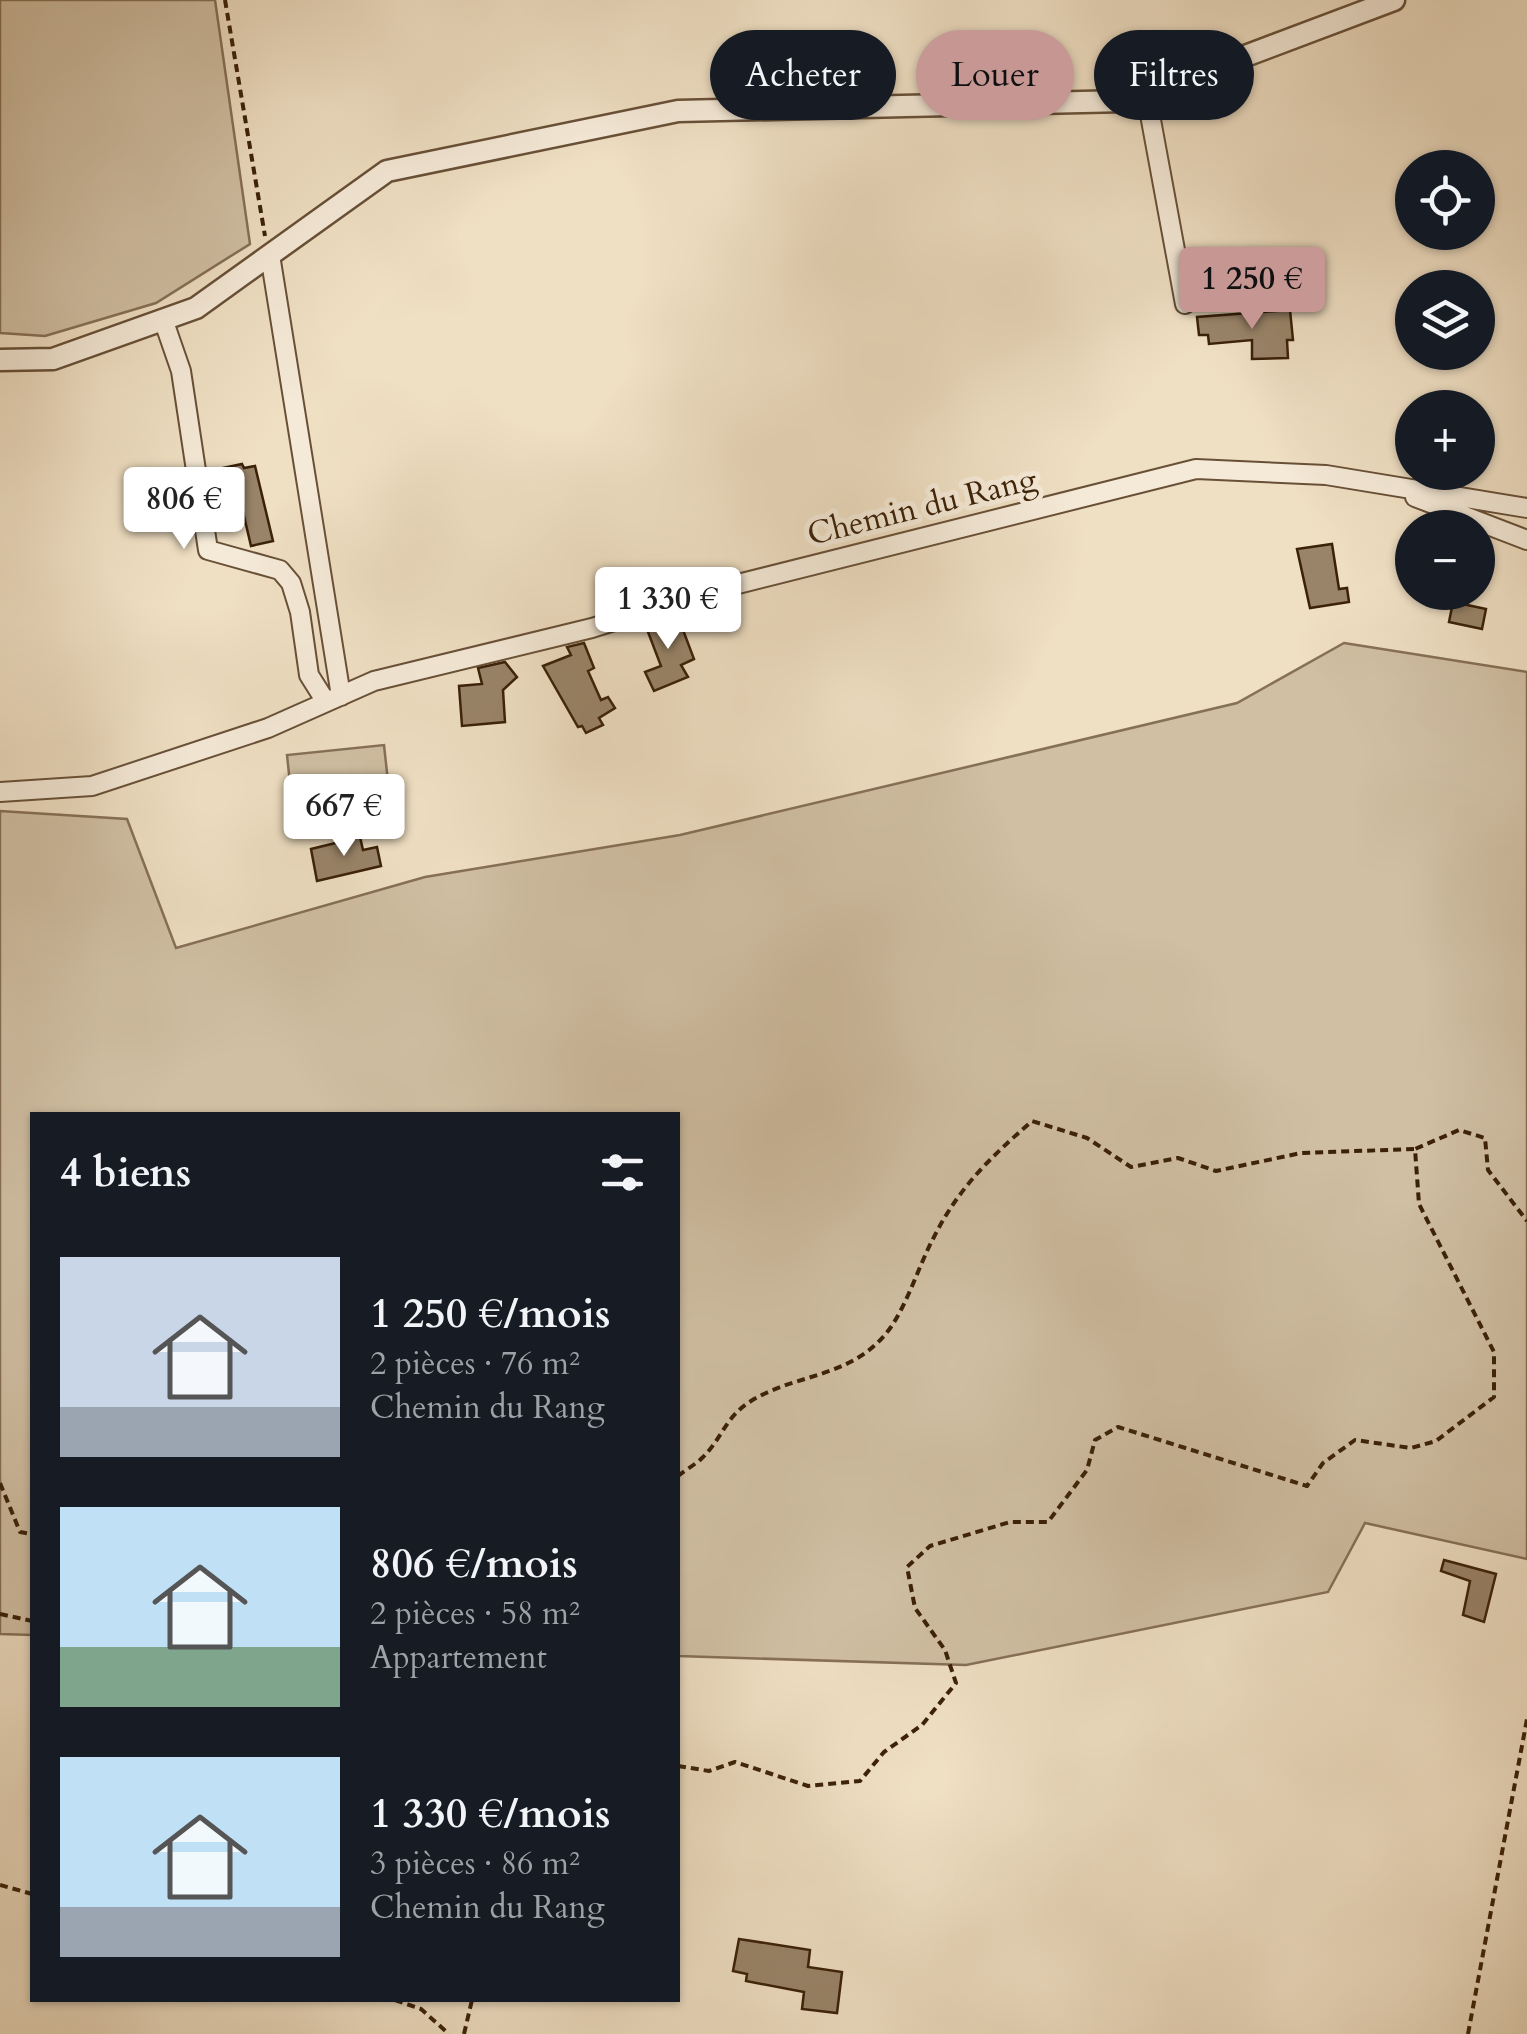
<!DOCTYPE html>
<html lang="fr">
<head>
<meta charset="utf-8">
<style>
  :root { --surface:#171b24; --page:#242831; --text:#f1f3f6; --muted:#9ea1a6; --accent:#c59692 }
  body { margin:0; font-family:Cardo,serif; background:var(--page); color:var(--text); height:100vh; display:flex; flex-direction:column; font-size:38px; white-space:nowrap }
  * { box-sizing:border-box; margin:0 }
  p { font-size:32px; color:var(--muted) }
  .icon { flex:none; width:55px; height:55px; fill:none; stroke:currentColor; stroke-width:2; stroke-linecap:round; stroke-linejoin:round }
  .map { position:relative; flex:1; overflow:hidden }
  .side { position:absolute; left:30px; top:1112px; width:650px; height:890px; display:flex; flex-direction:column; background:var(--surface); border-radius:0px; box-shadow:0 2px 8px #0004 }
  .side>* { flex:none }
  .banner { position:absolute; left:710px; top:30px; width:665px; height:90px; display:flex; gap:20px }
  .buttons { position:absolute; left:1395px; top:150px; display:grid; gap:20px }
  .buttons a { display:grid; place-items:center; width:100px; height:100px; border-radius:50%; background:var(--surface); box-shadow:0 2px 8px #0004; font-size:50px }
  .price { position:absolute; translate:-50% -85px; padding:0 22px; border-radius:10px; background:#fff; color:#222; font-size:32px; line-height:65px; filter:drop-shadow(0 2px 5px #0008) }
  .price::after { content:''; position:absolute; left:50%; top:60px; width:30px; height:22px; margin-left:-15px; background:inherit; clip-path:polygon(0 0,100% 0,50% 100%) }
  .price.selected { background:var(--accent); color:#111 }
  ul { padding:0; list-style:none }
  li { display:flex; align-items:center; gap:30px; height:250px; padding:0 30px }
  li span { display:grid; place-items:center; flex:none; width:280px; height:200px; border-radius:0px; color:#555 }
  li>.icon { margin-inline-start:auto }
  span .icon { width:120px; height:120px; fill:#fffc; stroke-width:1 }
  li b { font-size:42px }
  h2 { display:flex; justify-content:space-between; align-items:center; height:120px; padding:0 30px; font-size:42px }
  .tag { padding:0 35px; border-radius:45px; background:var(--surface); box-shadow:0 2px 8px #0004; font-size:35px; line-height:90px }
  .tag.selected { background:var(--accent); color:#111 }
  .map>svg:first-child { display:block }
  .green { fill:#d0bfa3; stroke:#867056; stroke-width:2.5 }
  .building { fill:#998469; stroke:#3b2108; stroke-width:2.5 }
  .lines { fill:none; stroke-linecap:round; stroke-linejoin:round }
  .minor-casing { stroke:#685037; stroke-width:22 }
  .tertiary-casing { stroke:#685037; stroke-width:25 }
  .path { stroke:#3b2108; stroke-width:4; stroke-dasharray:8 5; stroke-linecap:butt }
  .minor { stroke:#f5ead8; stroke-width:18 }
  .tertiary { stroke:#f5ead8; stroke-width:20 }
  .labels { text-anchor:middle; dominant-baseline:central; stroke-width:10; stroke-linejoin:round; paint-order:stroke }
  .street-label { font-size:32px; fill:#3b2108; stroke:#f5ead8 }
</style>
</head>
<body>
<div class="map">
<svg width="1527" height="2034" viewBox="0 0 1527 2034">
  <rect width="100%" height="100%" fill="#efdfc3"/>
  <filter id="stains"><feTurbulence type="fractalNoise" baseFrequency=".002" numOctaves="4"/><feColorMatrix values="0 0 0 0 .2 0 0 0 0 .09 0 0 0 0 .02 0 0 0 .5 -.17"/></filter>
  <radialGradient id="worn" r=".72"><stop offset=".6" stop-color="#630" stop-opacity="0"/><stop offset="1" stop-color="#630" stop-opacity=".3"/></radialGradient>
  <path class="green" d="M 0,0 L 215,0 L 250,244 L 156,303 L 45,336 L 0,333 Z
    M 1344,643 L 1527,672 L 1527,1559 L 1365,1523 L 1328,1592 L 966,1665 L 678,1656 L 678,1115 L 32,1115 L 32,1635 L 0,1634 L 0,811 L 127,819 L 176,948 L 425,877 L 680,835 L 1237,703 Z
    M 384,745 L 388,782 L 291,793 L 287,755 Z"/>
  <path class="building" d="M 1290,310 L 1293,340 L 1287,340 L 1288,358 L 1252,359 L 1252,340 L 1209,344 L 1208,335 L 1199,335 L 1197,317 Z
    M 242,464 L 244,468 L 255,466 L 273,541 L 251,546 L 240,499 L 220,504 L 213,500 L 209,471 Z
    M 1332,544 L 1339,589 L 1347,588 L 1349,602 L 1310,608 L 1297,549 Z
    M 1453,602 L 1486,609 L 1482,629 L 1449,622 Z
    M 677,614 L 694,659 L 681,665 L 688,677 L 654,691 L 645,672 L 661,666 L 645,624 Z
    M 584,643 L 594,668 L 588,671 L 601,700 L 608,697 L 615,708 L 599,718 L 603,725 L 586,733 L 582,726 L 578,727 L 543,666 L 571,655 L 567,647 Z
    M 505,662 L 517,677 L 503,690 L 505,722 L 462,726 L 459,686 L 482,684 L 478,668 Z
    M 360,837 L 363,850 L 377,847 L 381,866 L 317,881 L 311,849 Z
    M 1444,1560 L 1496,1574 L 1484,1622 L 1463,1615 L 1470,1581 L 1441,1571 Z
    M 739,1939 L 810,1950 L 808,1967 L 842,1972 L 837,2013 L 802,2009 L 804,1992 L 746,1981 L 747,1974 L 733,1971 Z"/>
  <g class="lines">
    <g class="minor-casing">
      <path id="minor" d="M 1146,93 L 1185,304
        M 270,255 L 341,696
        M 163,319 L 181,371 L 208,550 L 280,570 L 291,583 L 300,612 L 309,675 L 326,702
        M 1415,497 L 1527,540
        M 0,792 L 92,786 L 268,728 L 374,681 L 592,628 L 710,591 L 1196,469 L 1326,475 L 1527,508"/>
    </g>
    <g class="tertiary-casing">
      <path id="tertiary" d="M 0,360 L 53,359 L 196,308 L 387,171 L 678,111 L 1126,101 L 1394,0"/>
    </g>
    <path class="path" d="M 225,0 L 265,236
      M 678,1476 C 685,1470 695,1465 702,1458 C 722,1439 725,1417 751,1401 C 798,1372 854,1379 891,1327 C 909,1300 919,1265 934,1237 C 959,1187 991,1157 1032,1121 L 1087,1138 L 1131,1167 L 1178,1158 L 1216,1171 L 1301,1153 L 1414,1149
      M 0,1483 L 20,1532 L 32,1534
      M 0,1614 L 32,1621
      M 678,1766 L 709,1771 L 735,1762 L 808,1786 L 860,1781 L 884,1752 L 922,1725 L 956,1683 L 945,1650 L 915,1608 L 907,1567 L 930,1546 L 1010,1522 L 1048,1522 L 1087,1470 L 1095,1440 L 1118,1427 L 1307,1486 L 1323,1463 L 1355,1440 L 1411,1448 L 1436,1441 L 1494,1397 L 1494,1352 L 1419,1204 L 1415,1149 L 1459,1130 L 1485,1138 L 1488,1170 L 1527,1221
      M 0,1885 L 32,1894
      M 395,2000 L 421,2009 L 449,2034
      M 464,2034 L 472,2000
      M 1468,2034 L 1527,1719"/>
    <use href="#minor" class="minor"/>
    <use href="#tertiary" class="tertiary"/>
  </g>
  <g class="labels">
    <g class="street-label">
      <text transform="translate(922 507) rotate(-14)">Chemin du Rang</text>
    </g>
  </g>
  <rect width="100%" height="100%" filter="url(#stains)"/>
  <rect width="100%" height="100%" fill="url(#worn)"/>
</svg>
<div class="buttons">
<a><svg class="icon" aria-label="locate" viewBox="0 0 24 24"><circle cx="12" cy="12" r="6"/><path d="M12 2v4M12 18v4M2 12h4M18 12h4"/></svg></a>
<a><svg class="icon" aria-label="layers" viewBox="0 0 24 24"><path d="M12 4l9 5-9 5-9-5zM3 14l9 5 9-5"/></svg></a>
<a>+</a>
<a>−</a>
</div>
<b class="price selected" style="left:1252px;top:332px">1 250 €</b>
<b class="price" style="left:184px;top:552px">806 €</b>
<b class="price" style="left:668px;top:652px">1 330 €</b>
<b class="price" style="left:344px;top:859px">667 €</b>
<div class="banner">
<a class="tag">Acheter</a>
<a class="tag selected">Louer</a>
<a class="tag">Filtres</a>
</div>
<section class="side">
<h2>4 biens<svg class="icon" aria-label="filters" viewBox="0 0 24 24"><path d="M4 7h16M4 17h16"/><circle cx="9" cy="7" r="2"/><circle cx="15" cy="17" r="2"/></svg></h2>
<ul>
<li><span style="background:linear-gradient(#c9d6e8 75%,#9aa5b1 0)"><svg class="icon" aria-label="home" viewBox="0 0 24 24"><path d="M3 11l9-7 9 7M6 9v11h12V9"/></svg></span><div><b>1 250 €/mois</b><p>2 pièces · 76 m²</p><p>Chemin du Rang</p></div></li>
<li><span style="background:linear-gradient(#bfe0f5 70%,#7fa58c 0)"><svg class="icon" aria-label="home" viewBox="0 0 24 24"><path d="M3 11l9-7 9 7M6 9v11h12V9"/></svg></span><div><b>806 €/mois</b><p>2 pièces · 58 m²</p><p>Appartement</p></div></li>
<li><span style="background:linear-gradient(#bfe0f5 75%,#9aa5b1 0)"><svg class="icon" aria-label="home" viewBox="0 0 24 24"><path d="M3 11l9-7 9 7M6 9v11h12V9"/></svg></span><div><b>1 330 €/mois</b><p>3 pièces · 86 m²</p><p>Chemin du Rang</p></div></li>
</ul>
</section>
</div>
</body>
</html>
